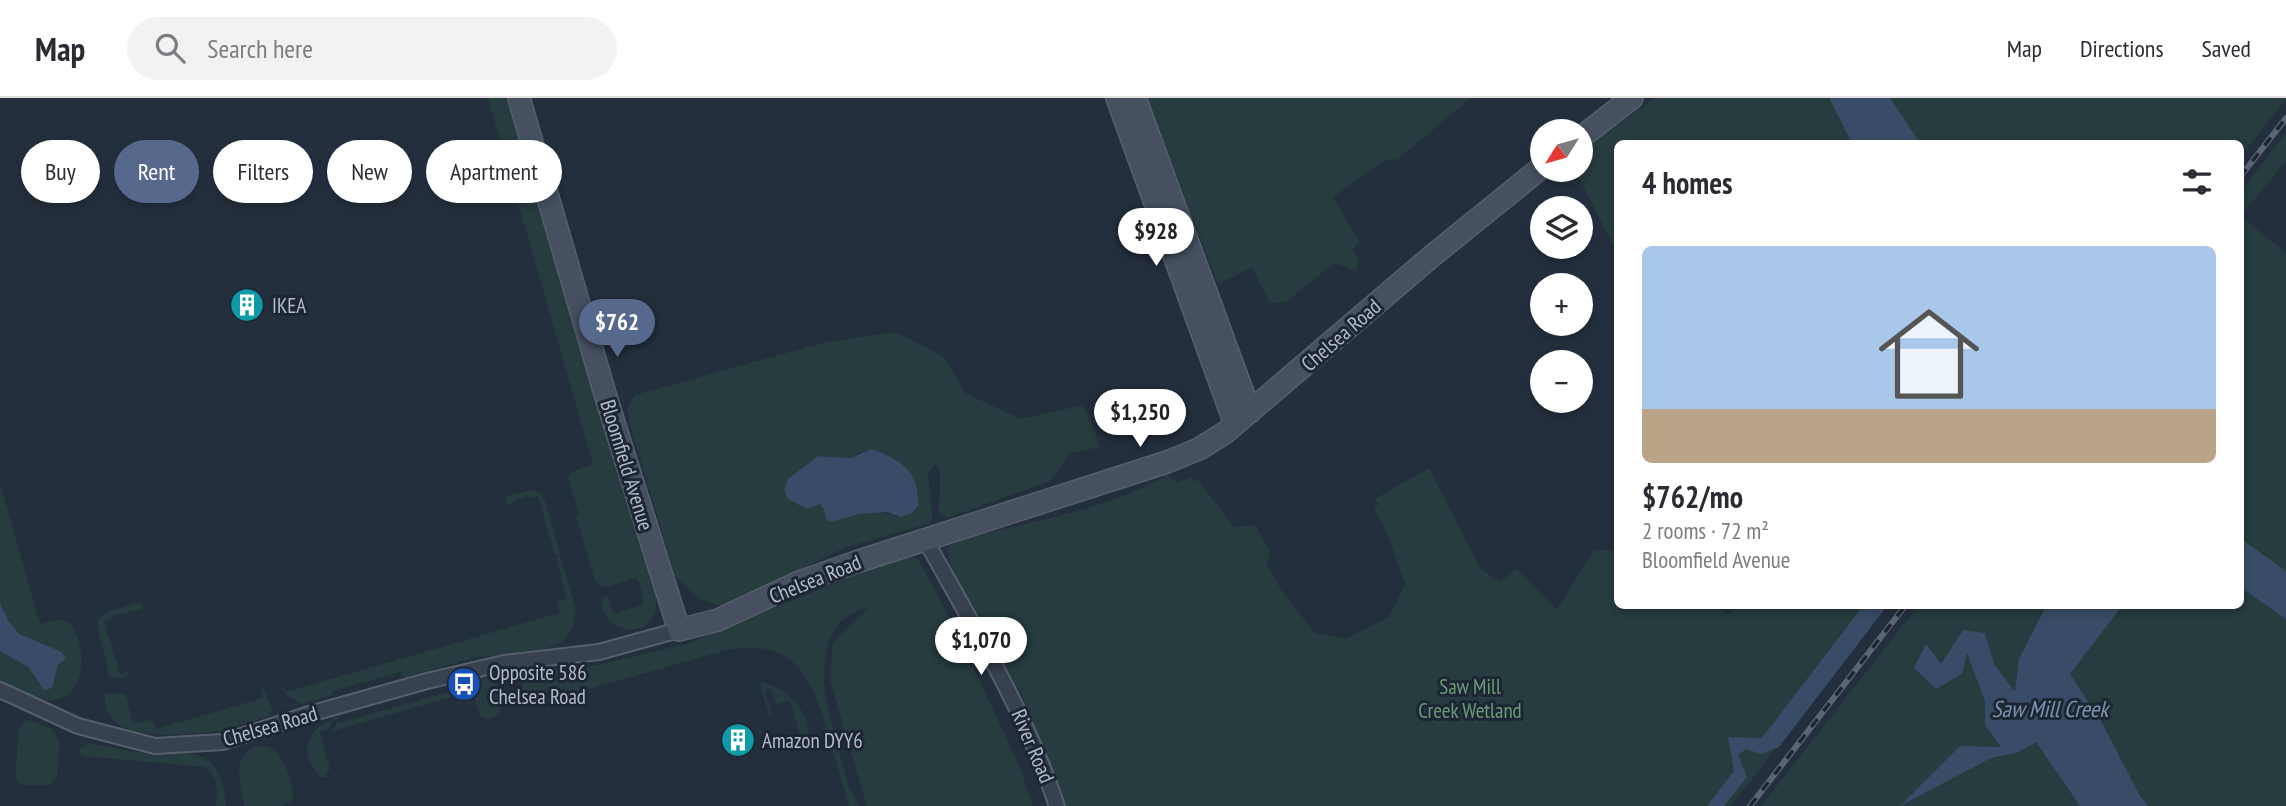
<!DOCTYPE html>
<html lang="en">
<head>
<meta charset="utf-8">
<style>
  :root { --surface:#fff; --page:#f2f2f3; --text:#2b2b33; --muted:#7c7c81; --line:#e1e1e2; --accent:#56698c }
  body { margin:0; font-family:"PT Sans Narrow",sans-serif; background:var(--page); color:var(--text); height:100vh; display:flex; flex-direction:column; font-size:26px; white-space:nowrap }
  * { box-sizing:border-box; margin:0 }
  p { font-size:23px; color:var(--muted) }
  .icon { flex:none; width:38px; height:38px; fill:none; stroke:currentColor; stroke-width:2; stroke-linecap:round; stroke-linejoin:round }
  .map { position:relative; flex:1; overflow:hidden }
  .drawer { position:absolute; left:1614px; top:42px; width:630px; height:469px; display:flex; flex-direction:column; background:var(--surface); border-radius:10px; box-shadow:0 4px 10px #0003 }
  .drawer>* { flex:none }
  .banner { position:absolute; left:21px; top:42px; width:665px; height:63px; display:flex; gap:14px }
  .needle { width:46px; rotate:233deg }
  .controls { position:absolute; left:1530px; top:21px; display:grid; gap:14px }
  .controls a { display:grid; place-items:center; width:63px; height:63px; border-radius:50%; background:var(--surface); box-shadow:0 4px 10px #0003; font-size:35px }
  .price { position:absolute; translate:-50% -60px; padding:0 16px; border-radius:24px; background:#fff; color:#222; font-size:23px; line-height:46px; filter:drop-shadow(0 2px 4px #0008) }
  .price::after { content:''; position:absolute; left:50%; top:42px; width:21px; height:16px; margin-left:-10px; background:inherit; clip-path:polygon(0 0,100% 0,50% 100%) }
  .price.current { background:var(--accent); color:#fff }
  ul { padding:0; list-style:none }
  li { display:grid; align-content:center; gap:14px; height:371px; padding:0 28px }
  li+li { border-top:2px solid var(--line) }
  li span { display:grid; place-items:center; height:217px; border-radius:10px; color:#555 }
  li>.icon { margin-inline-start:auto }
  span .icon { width:126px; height:126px; fill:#fffc; stroke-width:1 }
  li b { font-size:30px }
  h2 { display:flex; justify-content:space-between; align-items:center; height:84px; padding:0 28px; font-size:30px }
  .tag { padding:0 24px; border-radius:32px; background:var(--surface); box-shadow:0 4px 10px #0003; font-size:24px; line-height:63px }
  .tag.current { background:var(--accent); color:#fff }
  header { display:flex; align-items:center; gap:42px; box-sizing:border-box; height:98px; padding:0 35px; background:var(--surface); border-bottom:2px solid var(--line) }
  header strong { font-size:33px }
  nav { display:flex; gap:38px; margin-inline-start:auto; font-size:24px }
  .search { width:490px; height:63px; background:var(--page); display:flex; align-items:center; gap:18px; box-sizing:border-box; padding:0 24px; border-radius:38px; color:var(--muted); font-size:26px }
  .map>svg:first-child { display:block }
  .green { fill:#263c3f; fill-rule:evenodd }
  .water { fill:#394c67 }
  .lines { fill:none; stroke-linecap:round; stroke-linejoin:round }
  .street-casing { stroke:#565f6c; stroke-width:18 }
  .secondary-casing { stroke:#565f6c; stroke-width:24 }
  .street { stroke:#38414e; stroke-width:14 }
  .secondary { stroke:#465061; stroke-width:21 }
  .rail-casing { stroke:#5a6575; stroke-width:6 }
  .rail { stroke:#1d2633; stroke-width:3.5; stroke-dasharray:10; stroke-linecap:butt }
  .labels { text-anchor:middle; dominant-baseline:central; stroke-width:6; stroke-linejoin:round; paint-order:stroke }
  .poi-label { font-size:21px; fill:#b4bcc9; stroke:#1d2633; text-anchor:start }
  .street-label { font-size:21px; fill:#b4bcc9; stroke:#1d2633 }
  .park-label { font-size:21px; fill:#6b9a76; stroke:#1d2633 }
  .water-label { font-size:23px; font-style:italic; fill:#7c92b1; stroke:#1d2633 }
</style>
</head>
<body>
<header>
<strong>Map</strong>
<div class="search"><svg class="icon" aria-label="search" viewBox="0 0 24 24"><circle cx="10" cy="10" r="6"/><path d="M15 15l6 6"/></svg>Search here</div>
<nav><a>Map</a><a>Directions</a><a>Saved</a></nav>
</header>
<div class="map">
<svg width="2286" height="708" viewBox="0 0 2286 708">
  <rect width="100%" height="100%" fill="#242f3e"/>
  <path class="green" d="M 488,0 L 510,0 L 655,491 C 666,549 600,538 602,501 L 607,496 L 613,516 L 642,507 L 644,503 L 639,483 L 635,480 L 603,490 L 595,483 L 576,418 L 579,416 L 568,379 L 574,373 L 593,366 Z
    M 1146,0 L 1471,0 L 1398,61 L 1384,63 L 1333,99 L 1360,144 L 1352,151 L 1359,162 L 1356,172 L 1334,165 L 1286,204 L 1270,205 L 1252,169 L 1218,186 Z
    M 1655,0 L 1849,0 L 1882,45 L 1617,46 L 1617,155 L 1575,72 L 1580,72 L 1580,54 Z
    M 1884,0 L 2286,0 L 2286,1 L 2240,59 L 2240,46 L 1913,45 Z
    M 2286,35 L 2286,63 L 2241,118 L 2286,155 L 2286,708 L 1761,708 L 1918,508 L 2240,508 L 2240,94 Z
    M 896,234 L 944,259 L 965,295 L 1021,321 L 1083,307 L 1101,349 L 1070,355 L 1050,383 L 947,420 L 939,414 C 939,402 942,376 938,368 L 934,367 L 928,375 L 932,415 L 931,425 L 844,450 L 725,509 L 700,501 L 675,478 L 629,324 L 627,309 L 635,297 L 826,244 ZM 860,354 L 901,419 C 878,411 854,415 831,424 L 827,421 L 824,410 L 820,406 L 813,408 L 788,381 L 818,358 L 851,360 Z
    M 1429,370 L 1480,470 L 1499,484 L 1517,471 L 1557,512 L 1594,452 L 1617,452 L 1617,508 L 1715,508 L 1727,517 L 1739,508 L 1886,508 L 1731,708 L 1062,708 L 1022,598 L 952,475 L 947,450 L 961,441 C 1025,425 1111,411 1167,377 L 1177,385 L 1191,379 L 1193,383 L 1197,381 L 1234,429 L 1255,427 L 1270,453 L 1267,467 L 1283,495 L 1315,535 L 1345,541 L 1389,519 L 1405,486 L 1387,435 L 1374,410 L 1378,407 L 1375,401 Z
    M 0,385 L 40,526 L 59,521 L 71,526 C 89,555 86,609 40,602 C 27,599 12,589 0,583 L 0,553 L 28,569 L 44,592 L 52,589 L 62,554 L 19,536 L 8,522 L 0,505 Z
    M 532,392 L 540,395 L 545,402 L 560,456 L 555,457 L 538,398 L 529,400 L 526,398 L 507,407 L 505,399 Z
    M 560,458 L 576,511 L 572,531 L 562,544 L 545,551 L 473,560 L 403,580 L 401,574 L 332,593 L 333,597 L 301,606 L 285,596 L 281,585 L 286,594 L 559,515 L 557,504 L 567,500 L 556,459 Z
    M 911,458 L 918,461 L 954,528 L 1018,665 L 1033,708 L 867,708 L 830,582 L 833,545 L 868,510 C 825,517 822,564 825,599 L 848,687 L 859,708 L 849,708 C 842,684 835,660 828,636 C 812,580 795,539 727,552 L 536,606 C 509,601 522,560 549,574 L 550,571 L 593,568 L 687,546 L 739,523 L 741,525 L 743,522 L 890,463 L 892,465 L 894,461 Z
    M 141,504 L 143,511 L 114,517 L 112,520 L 104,523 L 120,576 L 127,574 L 130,576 L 121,581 L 108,579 C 109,559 96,541 98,522 L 106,514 Z
    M 482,578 C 498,580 505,600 500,614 C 478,634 478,608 472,593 L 330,634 L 336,628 L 336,626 L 466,589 L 464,583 Z
    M 762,584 C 786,591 807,609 808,635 L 800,637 L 790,602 L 776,606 L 771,590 L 765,592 L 772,617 L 769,618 L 760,585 Z
    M 264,590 L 272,612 L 269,618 C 252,623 207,640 193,634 L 192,636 C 162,637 102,642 105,596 L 125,595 L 133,625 L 152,622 L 156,631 L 263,600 L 261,591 Z
    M 339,618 L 339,621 L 332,623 L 329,631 L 320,634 L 330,671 L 326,676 L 327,679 L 321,679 C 295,652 308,631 339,618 Z
    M 29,622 L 51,631 L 60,643 L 57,678 L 49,687 L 21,687 L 15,680 L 19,631 L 23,625 Z
    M 88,645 C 110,649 132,654 154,656 C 167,657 181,653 193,656 C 218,660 224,686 226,708 L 216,708 C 217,692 219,677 204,669 L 83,658 L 79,654 L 80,651 Z
    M 257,648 C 263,648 269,648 274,652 C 284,659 297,692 292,703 L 280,708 L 244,708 C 241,686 230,658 257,648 Z"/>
  <path class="water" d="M 1829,0 L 1890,0 L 1920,45 L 1852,45 Z
    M 872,351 C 902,363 919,372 918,408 L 912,415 L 901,419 L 887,414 L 859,416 L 831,424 L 826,421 L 824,411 L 820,406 L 807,411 L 788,401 L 784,391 L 788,381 L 818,358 L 851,360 Z
    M 2240,440 L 2286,473 L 2286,521 L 2240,489 Z
    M 0,505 L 8,522 L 19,536 L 62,554 L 66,560 L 58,567 L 52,590 L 44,592 L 28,569 L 0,553 Z
    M 1863,508 L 1887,508 L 1779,649 L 1761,656 L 1746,651 L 1738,657 L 1747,679 L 1724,708 L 1707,708 L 1734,673 L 1728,639 L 1762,640 Z
    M 2046,508 L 2122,508 L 2070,576 L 2100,621 L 2140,698 L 2149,708 L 2080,708 L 2036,644 L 2019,654 L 1991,660 L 1900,708 L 1960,648 L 2001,649 L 1985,627 L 1985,603 L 1967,555 L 1962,576 L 1936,591 L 1914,570 L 1926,546 L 1941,566 L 1963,532 L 1985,535 L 1994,566 L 2015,594 L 2019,561 Z"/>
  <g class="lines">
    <g class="street-casing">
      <path id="street" d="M 925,441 C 973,528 1025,613 1057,708
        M 0,592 L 78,628 L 155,648 L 223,644 L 306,617 L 427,583 L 504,565 L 599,554 L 679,532"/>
    </g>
    <g class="secondary-casing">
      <path id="secondary" d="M 519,0 L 606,299 L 679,532 L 718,522 L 797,485 L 856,464 L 1167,364 L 1199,351 L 1226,334 L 1432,158 L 1542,69
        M 1117,0 L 1235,326
        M 1135,0 L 1250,314
        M 1580,40 L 1632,0"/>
    </g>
    <use href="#street" class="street"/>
    <use href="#secondary" class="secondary"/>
    <g class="rail-casing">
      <path id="rail" d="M 2240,79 L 2286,20
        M 1750,708 L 1905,508"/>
    </g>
    <use href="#rail" class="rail"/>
  </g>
  <defs>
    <g id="building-disc" transform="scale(1.75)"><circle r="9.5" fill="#0f9aa8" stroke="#1d2633"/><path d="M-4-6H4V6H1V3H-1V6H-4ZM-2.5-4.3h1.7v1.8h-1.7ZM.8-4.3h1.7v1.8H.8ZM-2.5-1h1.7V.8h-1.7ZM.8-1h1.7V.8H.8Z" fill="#fff"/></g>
    <g id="bus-disc" transform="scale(1.75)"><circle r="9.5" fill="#1a4fb4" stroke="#1d2633"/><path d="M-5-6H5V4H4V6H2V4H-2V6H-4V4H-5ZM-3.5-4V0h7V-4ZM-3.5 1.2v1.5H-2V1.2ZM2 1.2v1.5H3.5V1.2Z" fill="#fff"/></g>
  </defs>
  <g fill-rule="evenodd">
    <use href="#building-disc" x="247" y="207"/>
    <use href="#bus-disc" x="464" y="586"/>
    <use href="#building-disc" x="738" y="642"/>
  </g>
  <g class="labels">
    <g class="poi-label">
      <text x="272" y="207">IKEA</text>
      <text x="489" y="574">Opposite 586<tspan x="489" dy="24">Chelsea Road</tspan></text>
      <text x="762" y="642">Amazon DYY6</text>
    </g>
    <g class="street-label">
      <text transform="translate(1341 237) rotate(-41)">Chelsea Road</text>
      <text transform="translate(627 367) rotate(73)">Bloomfield Avenue</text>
      <text transform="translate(815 481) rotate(-22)">Chelsea Road</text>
      <text transform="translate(270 628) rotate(-16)">Chelsea Road</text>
      <text transform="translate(1033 648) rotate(67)">River Road</text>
    </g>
    <g class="park-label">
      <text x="1470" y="588">Saw Mill<tspan x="1470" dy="24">Creek Wetland</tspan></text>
    </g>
    <g class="water-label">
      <text x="2050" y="610">Saw Mill Creek</text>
    </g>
  </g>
</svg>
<div class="controls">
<a><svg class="needle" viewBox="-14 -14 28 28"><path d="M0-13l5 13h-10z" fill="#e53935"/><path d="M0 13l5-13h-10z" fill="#7c7c81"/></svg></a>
<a><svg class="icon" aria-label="layers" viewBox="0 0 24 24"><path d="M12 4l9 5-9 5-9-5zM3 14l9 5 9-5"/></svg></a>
<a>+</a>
<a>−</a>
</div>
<b class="price" style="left:1156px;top:170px">$928</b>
<b class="price current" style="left:617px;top:261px">$762</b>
<b class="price" style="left:1140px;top:351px">$1,250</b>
<b class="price" style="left:981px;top:579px">$1,070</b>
<div class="banner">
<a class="tag">Buy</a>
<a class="tag current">Rent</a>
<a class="tag">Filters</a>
<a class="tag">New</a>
<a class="tag">Apartment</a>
</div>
<section class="drawer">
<h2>4 homes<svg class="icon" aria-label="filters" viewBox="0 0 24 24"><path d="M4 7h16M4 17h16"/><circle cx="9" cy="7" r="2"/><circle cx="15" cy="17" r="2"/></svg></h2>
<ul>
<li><span style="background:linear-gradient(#a9c7e8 75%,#b9a48a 0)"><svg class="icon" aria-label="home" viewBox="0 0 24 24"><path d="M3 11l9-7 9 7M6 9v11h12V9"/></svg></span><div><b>$762/mo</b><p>2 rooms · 72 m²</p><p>Bloomfield Avenue</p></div></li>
</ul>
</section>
</div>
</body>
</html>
